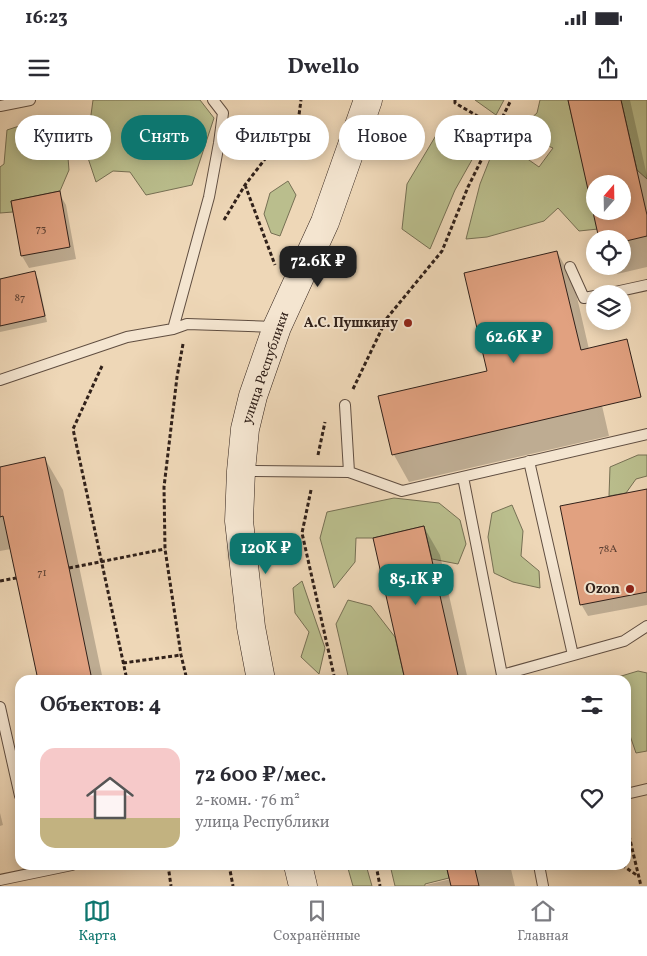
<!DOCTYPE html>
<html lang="ru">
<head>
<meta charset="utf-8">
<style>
  :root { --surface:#fff; --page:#f2f2f3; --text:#2b2b33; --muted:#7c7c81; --line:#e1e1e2; --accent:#0f766e }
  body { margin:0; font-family:Vollkorn,serif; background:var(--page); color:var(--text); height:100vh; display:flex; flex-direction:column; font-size:19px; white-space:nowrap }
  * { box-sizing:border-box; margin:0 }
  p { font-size:16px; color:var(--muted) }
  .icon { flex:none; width:28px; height:28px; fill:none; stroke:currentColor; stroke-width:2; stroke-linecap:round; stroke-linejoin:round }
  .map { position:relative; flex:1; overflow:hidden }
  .drawer { position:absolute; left:15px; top:575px; width:616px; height:195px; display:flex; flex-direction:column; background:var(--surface); border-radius:15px; box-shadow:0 2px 12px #0003 }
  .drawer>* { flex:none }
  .banner { position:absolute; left:15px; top:15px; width:618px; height:45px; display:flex; gap:10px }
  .needle { width:32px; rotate:20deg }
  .fabs { position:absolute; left:586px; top:75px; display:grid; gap:10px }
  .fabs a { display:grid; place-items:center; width:45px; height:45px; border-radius:50%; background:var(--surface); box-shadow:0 2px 12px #0003; font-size:25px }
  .price { position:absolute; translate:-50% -42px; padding:0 11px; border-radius:10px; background:var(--accent); color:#fff; font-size:16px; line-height:32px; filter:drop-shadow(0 1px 2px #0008) }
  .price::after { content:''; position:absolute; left:50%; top:30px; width:15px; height:11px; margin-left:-8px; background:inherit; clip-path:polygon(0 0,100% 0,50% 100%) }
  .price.selected { background:#222; color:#fff }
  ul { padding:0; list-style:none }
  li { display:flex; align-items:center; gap:15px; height:125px; padding:0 25px }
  li span { display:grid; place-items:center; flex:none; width:140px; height:100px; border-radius:15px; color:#555 }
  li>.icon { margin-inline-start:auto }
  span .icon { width:60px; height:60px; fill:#fffc; stroke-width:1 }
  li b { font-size:21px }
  h2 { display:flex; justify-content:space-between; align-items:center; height:60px; padding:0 25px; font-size:21px }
  .tag { padding:0 18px; border-radius:22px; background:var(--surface); box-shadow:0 2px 12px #0003; font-size:18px; line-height:45px }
  .tag.selected { background:var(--accent); color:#fff }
  .status { display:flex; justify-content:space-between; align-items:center; height:35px; padding:0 25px; background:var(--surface); direction:ltr }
  .status svg { height:14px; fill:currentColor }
  header { display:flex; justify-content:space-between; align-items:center; height:65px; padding:0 25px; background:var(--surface); font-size:22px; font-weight:700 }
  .tab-bar { display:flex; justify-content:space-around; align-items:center; height:70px; border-top:1px solid var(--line); background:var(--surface); font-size:14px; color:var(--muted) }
  .tab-bar a { display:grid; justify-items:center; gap:2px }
  .tab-bar .selected { color:var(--accent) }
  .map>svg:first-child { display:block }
  .green { fill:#babe8d; stroke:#767054 }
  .shadow { fill:#0003; fill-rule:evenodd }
  .building { fill:#e1a180; stroke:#31211a; fill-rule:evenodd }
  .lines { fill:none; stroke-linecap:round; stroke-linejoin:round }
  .lane-casing { stroke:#604e41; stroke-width:12 }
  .secondary-casing { stroke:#31211a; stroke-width:29 }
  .path { stroke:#31211a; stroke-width:3; stroke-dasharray:4 2.5; stroke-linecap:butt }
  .lane { stroke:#f4e5d0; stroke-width:10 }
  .secondary { stroke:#f4e5d0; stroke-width:28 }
  .poi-dot { fill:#8f2418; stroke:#f4e5d0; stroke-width:2 }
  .labels { text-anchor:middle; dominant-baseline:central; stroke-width:4; stroke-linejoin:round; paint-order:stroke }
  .number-label { font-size:11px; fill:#5d4134 }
  .poi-label { font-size:14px; font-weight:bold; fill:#31211a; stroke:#f4e5d0; text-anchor:end }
  .street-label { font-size:14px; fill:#31211a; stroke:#f4e5d0 }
</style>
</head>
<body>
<div class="status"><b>16:23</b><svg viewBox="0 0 49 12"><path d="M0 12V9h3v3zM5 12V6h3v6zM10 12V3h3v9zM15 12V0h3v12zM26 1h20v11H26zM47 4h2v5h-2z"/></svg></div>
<header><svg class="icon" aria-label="menu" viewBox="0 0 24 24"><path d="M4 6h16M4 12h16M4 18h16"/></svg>Dwello<svg class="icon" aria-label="share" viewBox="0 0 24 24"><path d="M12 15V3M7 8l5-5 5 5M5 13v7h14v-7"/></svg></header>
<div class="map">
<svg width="647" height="786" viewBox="0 0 647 786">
  <rect width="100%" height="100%" fill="#eed7b7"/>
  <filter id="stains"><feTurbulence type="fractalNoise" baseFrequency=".004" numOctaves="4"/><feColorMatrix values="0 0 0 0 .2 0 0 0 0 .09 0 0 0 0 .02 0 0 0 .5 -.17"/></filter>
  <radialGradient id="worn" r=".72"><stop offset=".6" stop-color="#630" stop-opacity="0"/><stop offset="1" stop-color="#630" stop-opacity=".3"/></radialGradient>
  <path class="green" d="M 93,0 L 200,0 L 214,18 L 192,85 L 146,95 L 130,72 L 113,71 L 96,82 L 86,52 Z
    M 475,0 L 504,0 L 496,15 Z
    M 540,0 L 568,0 L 598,129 L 579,131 L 558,108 L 544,121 L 487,137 L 466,139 L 480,84 L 493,51 L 506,44 L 539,67 L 553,48 L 515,32 L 537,13 Z
    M 621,0 L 647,0 L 647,79 L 637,70 Z
    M 50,16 L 66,33 L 69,70 L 60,91 L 11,101 L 13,112 L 0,113 L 0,67 L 4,64 L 7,30 Z
    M 462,17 L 487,33 L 455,90 L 430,149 L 402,129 L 407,84 L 441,27 Z
    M 288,81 L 296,95 L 280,136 L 271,133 L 264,114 L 270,93 Z
    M 638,355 L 647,355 L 647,376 L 636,379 L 626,393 L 609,396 L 610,367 Z
    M 394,398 L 439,403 L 460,420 L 466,444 L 458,464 L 432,459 L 424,426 L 373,438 L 356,438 L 355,462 L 334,488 L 320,438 L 327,412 Z
    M 512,405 L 523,431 L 521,456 L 539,471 L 540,488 L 513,482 L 494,473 L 488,437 L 492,413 Z
    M 302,481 L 325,548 L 319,574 L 301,557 L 309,532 L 295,513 L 293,488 Z
    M 348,500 L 371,506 L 395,537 L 405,580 L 349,580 L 336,524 Z
    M 638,571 L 647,573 L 647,651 L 636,653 L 626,624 L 626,580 L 608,580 Z
    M 347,765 L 366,765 L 372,786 L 353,786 Z
    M 390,765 L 446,765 L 449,778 L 425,784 L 425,786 L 395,786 Z"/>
  <path class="shadow" d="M 569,0 L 630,0 L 647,76 L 647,167 L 617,174 L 612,166 L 622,166 L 622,139 L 600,139 ZM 595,84 L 622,84 L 622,111 L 595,111 Z
    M 59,93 L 66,105 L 76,159 L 29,168 L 22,156 Z
    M 557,152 L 573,180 L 609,336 L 409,382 L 394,355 L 380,297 L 489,272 Z
    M 34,173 L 38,179 L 47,222 L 0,232 L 0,180 Z
    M 45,359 L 63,390 L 103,580 L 39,580 L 11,449 L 0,451 L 0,368 Z
    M 647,390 L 647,505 L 588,516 L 581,504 Z
    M 424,427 L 440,455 L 468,580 L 406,580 Z
    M 0,713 L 3,725 L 0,726 Z
    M 448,765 L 510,765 L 515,786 L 426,786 L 426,785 L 451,779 Z"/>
  <path class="building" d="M 568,0 L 621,0 L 647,115 L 647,136 L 622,142 L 622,139 L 599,139 ZM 595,84 L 622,84 L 622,111 L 595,111 Z
    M 60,91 L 70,147 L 21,156 L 11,101 Z
    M 557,151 L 581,250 L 627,239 L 641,297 L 392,355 L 378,296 L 487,271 L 464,173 Z
    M 35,171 L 45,216 L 0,226 L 0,179 Z
    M 45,357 L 69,468 L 92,580 L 38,580 L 3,416 L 0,417 L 0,367 Z
    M 647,389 L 647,492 L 580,505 L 560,406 Z
    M 424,426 L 434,469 L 459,580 L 405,580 L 373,438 Z
    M 446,765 L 474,765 L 479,786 L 451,786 Z"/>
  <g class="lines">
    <g class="lane-casing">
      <path id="lane" d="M 0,6 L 30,0
        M 570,167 L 584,198 L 595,196
        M 606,194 L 647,185
        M 173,229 L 209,97 L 219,43 L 223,13 L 213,0
        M 0,280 L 127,237 L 173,229 L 187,224 L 275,227
        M 345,305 L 349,372
        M 529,361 L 573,555
        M 242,371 L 349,372 L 402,391 L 647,334
        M 463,377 L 503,580
        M 502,575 L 624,541 L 647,526
        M 0,607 L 20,696
        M 626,694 L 647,689
        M 539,765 L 543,786
        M 0,780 L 72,765"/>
    </g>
    <g class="secondary-casing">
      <path id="secondary" d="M 261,580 L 251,527 L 239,421 L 241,371 L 245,329 L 253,296 L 277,227 L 325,122 L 368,0
        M 298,765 L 303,786"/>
    </g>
    <path class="path" d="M 455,0 L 455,3 L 498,28
      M 245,85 L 275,165
      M 224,120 L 245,85 L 299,15 L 301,0
      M 183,244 L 177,277 L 164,387 L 165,449 L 181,555 L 187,580
      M 102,266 L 73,329 L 127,580
      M 353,289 L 387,218 L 442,151 L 468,87 L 511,0
      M 318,355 L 325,322
      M 311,390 L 302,433 L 335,580
      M 69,468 L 165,449
      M 0,481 L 16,478
      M 123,563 L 181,555
      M 626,723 L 641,786
      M 168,765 L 171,786
      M 229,765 L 233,786
      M 376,765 L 380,786
      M 622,765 L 638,776"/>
    <use href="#lane" class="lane"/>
    <use href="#secondary" class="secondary"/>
  </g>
  <g class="poi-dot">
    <circle cx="408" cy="223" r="5"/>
    <circle cx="630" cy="489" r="5"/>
  </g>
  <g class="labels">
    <g class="number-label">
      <text x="41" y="129">73</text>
      <text x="20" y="198">87</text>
      <text x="608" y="449">78А</text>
      <text x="42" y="473">71</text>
    </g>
    <g class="poi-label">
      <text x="398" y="223">А.С. Пушкину</text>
      <text x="620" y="489">Ozon</text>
    </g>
    <g class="street-label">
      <text transform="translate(266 268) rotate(-71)">улица Республики</text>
    </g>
  </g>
  <rect width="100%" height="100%" filter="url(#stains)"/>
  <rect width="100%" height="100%" fill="url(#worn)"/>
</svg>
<div class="fabs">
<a><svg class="needle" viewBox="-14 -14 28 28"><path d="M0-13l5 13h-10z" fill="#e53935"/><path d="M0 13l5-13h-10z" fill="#7c7c81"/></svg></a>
<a><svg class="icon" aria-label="locate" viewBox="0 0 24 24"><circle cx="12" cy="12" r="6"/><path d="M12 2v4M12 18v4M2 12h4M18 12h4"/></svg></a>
<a><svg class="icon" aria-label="layers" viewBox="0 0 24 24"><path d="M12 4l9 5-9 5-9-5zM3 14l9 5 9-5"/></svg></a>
</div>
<b class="price selected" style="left:318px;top:188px">72.6K ₽</b>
<b class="price" style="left:514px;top:264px">62.6K ₽</b>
<b class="price" style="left:266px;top:475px">120K ₽</b>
<b class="price" style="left:416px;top:506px">85.1K ₽</b>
<div class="banner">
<a class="tag">Купить</a>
<a class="tag selected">Снять</a>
<a class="tag">Фильтры</a>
<a class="tag">Новое</a>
<a class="tag">Квартира</a>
</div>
<section class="drawer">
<h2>Объектов: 4<svg class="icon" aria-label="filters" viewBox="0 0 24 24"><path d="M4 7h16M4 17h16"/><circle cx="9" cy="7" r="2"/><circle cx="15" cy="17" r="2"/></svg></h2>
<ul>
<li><span style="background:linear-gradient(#f6c9c9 70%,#c2b280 0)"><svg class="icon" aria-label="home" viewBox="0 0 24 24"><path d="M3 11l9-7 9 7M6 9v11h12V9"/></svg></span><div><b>72 600 ₽/мес.</b><p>2-комн. · 76 m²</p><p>улица Республики</p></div><svg class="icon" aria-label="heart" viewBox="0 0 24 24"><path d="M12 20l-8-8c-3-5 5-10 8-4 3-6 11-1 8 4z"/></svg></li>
</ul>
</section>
</div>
<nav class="tab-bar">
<a class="selected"><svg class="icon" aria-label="map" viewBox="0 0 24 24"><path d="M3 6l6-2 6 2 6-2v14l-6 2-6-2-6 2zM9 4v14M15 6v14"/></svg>Карта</a>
<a><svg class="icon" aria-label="saved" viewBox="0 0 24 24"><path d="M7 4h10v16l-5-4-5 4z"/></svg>Сохранённые</a>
<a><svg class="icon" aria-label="home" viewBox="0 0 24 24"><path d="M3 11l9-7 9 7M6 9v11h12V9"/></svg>Главная</a>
</nav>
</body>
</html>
